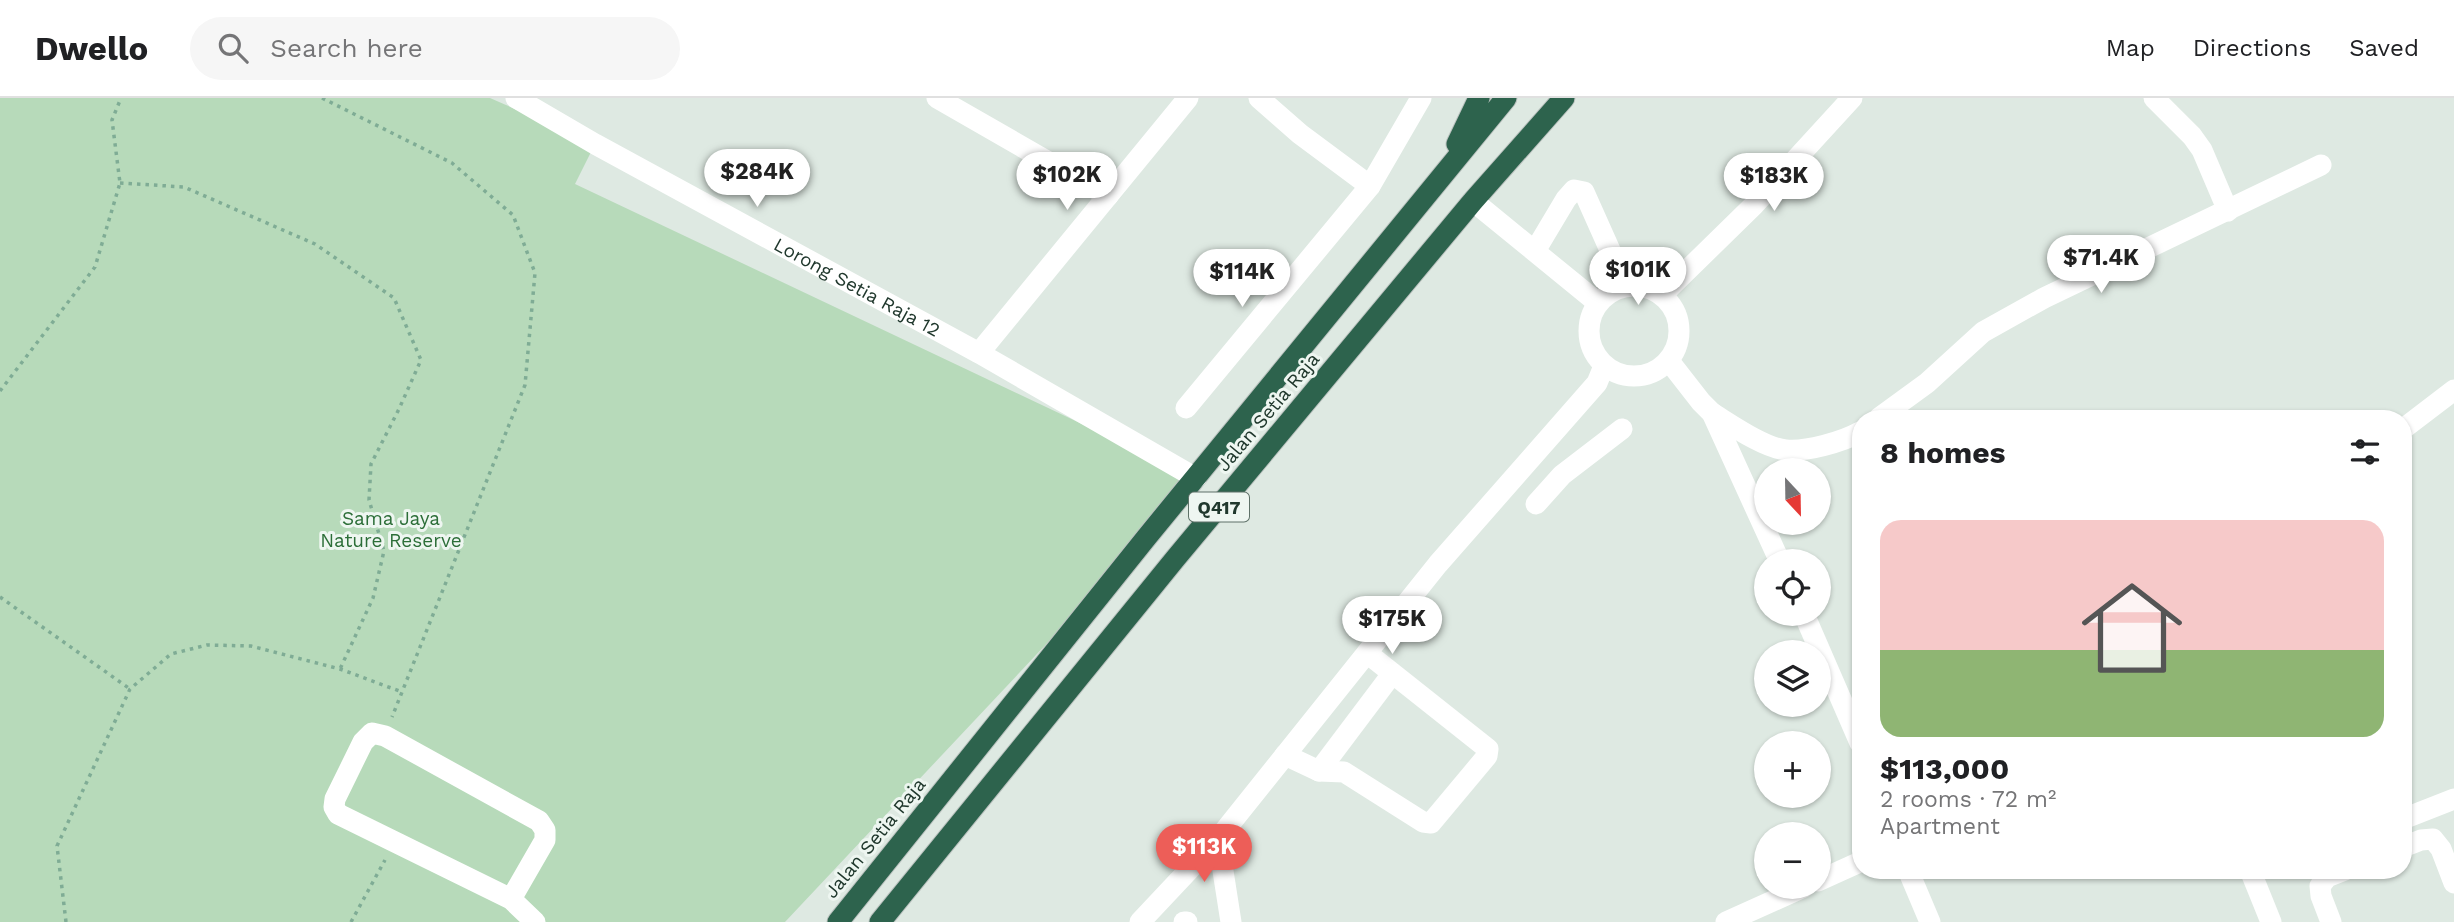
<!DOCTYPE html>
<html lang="en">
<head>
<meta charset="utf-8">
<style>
  :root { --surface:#fff; --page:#f6f6f6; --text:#202124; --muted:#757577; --line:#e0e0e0; --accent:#ed5e58 }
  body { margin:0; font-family:"Work Sans",sans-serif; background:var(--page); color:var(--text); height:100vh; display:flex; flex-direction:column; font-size:26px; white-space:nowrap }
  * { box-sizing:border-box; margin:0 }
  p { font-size:23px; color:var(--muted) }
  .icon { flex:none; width:38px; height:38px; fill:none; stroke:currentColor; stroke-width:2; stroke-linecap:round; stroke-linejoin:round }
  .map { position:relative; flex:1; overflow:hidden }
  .sheet { position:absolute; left:1852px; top:312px; width:560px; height:469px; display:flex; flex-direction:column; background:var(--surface); border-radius:28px; box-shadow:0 2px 5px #0004 }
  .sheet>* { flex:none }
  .needle { width:46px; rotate:158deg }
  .fabs { position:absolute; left:1754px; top:360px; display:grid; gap:14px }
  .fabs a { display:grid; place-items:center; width:77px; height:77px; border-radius:50%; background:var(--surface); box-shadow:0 2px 5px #0004; font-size:35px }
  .price { position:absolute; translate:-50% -60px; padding:0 16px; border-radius:24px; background:#fff; color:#222; font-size:23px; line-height:46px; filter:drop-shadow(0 2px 4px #0008) }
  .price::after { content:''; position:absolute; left:50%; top:42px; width:21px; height:16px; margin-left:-10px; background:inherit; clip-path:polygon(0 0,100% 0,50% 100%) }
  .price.active { background:var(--accent); color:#fff }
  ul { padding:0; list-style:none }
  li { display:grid; align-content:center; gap:14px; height:371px; padding:0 28px }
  li span { display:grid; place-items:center; height:217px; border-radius:21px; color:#555 }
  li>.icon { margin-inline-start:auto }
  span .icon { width:126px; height:126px; fill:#fffc; stroke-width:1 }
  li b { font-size:30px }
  h2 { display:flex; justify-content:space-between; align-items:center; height:84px; padding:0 28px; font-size:30px }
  header { display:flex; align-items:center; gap:42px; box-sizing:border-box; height:98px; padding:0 35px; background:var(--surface); border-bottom:2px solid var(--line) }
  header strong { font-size:33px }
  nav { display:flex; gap:38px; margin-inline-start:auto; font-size:24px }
  .search { width:490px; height:63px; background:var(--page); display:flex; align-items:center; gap:18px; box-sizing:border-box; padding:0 24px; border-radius:38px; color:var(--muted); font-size:26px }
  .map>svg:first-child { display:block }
  .green { fill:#b7daba }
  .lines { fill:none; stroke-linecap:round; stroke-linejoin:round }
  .highway-casing { stroke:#bcc3c0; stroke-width:23 }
  .path { stroke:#7fac95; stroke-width:3.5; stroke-dasharray:3.5 5; stroke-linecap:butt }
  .minor { stroke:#fff; stroke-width:21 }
  .highway { stroke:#2d634d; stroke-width:21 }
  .labels { text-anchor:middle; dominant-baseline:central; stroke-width:6; stroke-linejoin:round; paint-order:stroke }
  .shield { fill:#eef6f1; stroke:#5e7168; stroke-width:2 }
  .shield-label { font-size:18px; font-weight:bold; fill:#20382d }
  .street-label { font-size:19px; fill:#20382d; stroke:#eef6f1 }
  .park-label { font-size:19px; fill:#2c6e38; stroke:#eef6f1 }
</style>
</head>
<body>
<header>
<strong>Dwello</strong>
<div class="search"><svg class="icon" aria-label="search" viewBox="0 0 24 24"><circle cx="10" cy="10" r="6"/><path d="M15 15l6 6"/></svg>Search here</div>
<nav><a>Map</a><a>Directions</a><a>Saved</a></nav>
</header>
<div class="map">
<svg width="2454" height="824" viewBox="0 0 2454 824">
  <rect width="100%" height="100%" fill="#dee9e2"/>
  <path class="green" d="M 0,0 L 490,0 L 595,46 L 575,86 L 1196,380 L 1146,440 L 785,824 L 0,824 Z"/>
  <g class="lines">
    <g class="highway-casing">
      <path id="highway" d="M 1457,46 L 1479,0
        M 838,824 L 1146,440 L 1506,0
        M 880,824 L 1175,461 L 1473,103 L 1564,0"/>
    </g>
    <path class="path" d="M 322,0 L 452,65 L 513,117 L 535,175 L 525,287 L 392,619
      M 120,85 L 184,89 L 315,146 L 394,200 L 421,262 L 399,311 L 371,366 L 369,402 L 384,453 L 373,500 L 340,571
      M 0,293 L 95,169 L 120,85 L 112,22 L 121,0
      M 0,499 L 130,591
      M 66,824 L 57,748 L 130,591 L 171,556 L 207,547 L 251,548 L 340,571 L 402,594
      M 351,824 L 385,762"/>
    <g class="minor">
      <path id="s1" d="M 516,0 L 595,46 L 979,255 L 1196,380"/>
      <path d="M 937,0 L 1108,98"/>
      <path d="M 1259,0 L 1300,36 L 1370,88"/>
      <path d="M 2154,0 L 2192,38 L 2202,52 L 2228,113"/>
      <path d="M 1473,103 L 1598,205"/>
      <path d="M 1535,153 L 1566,101 L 1574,92 L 1584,94 L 1626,188"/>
      <circle cx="1634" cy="233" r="45"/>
      <path d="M 1662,197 L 1754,107 L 1852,0"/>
      <path d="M 979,255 L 1188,0"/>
      <path d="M 1669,263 L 1701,304 L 1712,315 L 1780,464"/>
      <path d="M 1186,310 L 1370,88 L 1421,0"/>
      <path d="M 1712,315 C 1730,326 1764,350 1786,352 C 1806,354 1842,344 1860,334"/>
      <path d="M 1879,320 L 1927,285 L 1983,234 L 2044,200 L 2321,67"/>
      <path d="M 2403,331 L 2454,292"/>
      <path d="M 1536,406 L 1562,377 L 1622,331"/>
      <path d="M 1804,516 L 1860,645"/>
      <path d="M 1285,657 L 1319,673 L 1344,674 L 1423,724 L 1431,725 L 1487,658 L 1488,651 L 1367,555"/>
      <path d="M 1319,673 L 1392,576"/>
      <path d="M 2403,721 L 2454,701"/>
      <path d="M 1218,741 L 1231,824"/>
      <path d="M 2403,749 L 2421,742 L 2433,741 L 2441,751 L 2454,785"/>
      <path d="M 1908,772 L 1930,824"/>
      <path d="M 2250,772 L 2271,824"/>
      <path d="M 1818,783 L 1860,764"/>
      <path d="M 511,801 L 545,742 L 545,732 L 539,723 L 385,638 L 372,635 L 363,644 L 335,701 L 334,709 L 338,716 L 511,801 L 535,824"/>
      <path d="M 1140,824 L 1218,741 L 1438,466 L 1597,285 L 1604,268"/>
      <path d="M 1184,824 L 1187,824"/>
      <path d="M 1726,824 L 1804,789"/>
      <path d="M 2331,824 L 2321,798 L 2320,788 L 2327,779 L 2345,772"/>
    </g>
    <use href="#highway" class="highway"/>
  </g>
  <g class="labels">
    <rect class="shield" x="1189" y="394.5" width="60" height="29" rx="5"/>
    <g class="shield-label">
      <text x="1219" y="409">Q417</text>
    </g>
    <g class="street-label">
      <text stroke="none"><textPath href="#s1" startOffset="390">Lorong Setia Raja 12</textPath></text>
      <text transform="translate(1268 314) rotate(-50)">Jalan Setia Raja</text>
      <text transform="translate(875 740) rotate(-51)">Jalan Setia Raja</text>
    </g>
    <g class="park-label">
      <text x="391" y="420">Sama Jaya<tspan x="391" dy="22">Nature Reserve</tspan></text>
    </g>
  </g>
</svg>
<div class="fabs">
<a><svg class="needle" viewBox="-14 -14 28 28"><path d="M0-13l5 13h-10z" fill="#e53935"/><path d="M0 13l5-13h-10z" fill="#757577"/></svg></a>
<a><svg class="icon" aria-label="locate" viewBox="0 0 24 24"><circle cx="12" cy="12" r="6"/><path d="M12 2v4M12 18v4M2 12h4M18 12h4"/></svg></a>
<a><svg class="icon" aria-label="layers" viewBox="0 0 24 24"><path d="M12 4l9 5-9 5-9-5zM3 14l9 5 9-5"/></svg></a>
<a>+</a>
<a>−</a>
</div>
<b class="price" style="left:757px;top:111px">$284K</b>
<b class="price" style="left:1067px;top:114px">$102K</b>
<b class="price" style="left:1774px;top:115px">$183K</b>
<b class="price" style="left:2101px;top:197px">$71.4K</b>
<b class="price" style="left:1638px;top:209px">$101K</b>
<b class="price" style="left:1242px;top:211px">$114K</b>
<b class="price" style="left:1392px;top:558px">$175K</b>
<b class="price active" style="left:1204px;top:786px">$113K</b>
<section class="sheet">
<h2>8 homes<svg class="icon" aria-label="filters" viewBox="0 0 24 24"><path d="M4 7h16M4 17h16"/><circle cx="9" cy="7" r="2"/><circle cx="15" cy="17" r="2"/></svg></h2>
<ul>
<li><span style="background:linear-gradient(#f6c9c9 60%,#8fb573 0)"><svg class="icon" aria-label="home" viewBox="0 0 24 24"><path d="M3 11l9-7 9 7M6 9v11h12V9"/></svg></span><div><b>$113,000</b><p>2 rooms · 72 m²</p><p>Apartment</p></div></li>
</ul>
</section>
</div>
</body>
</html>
